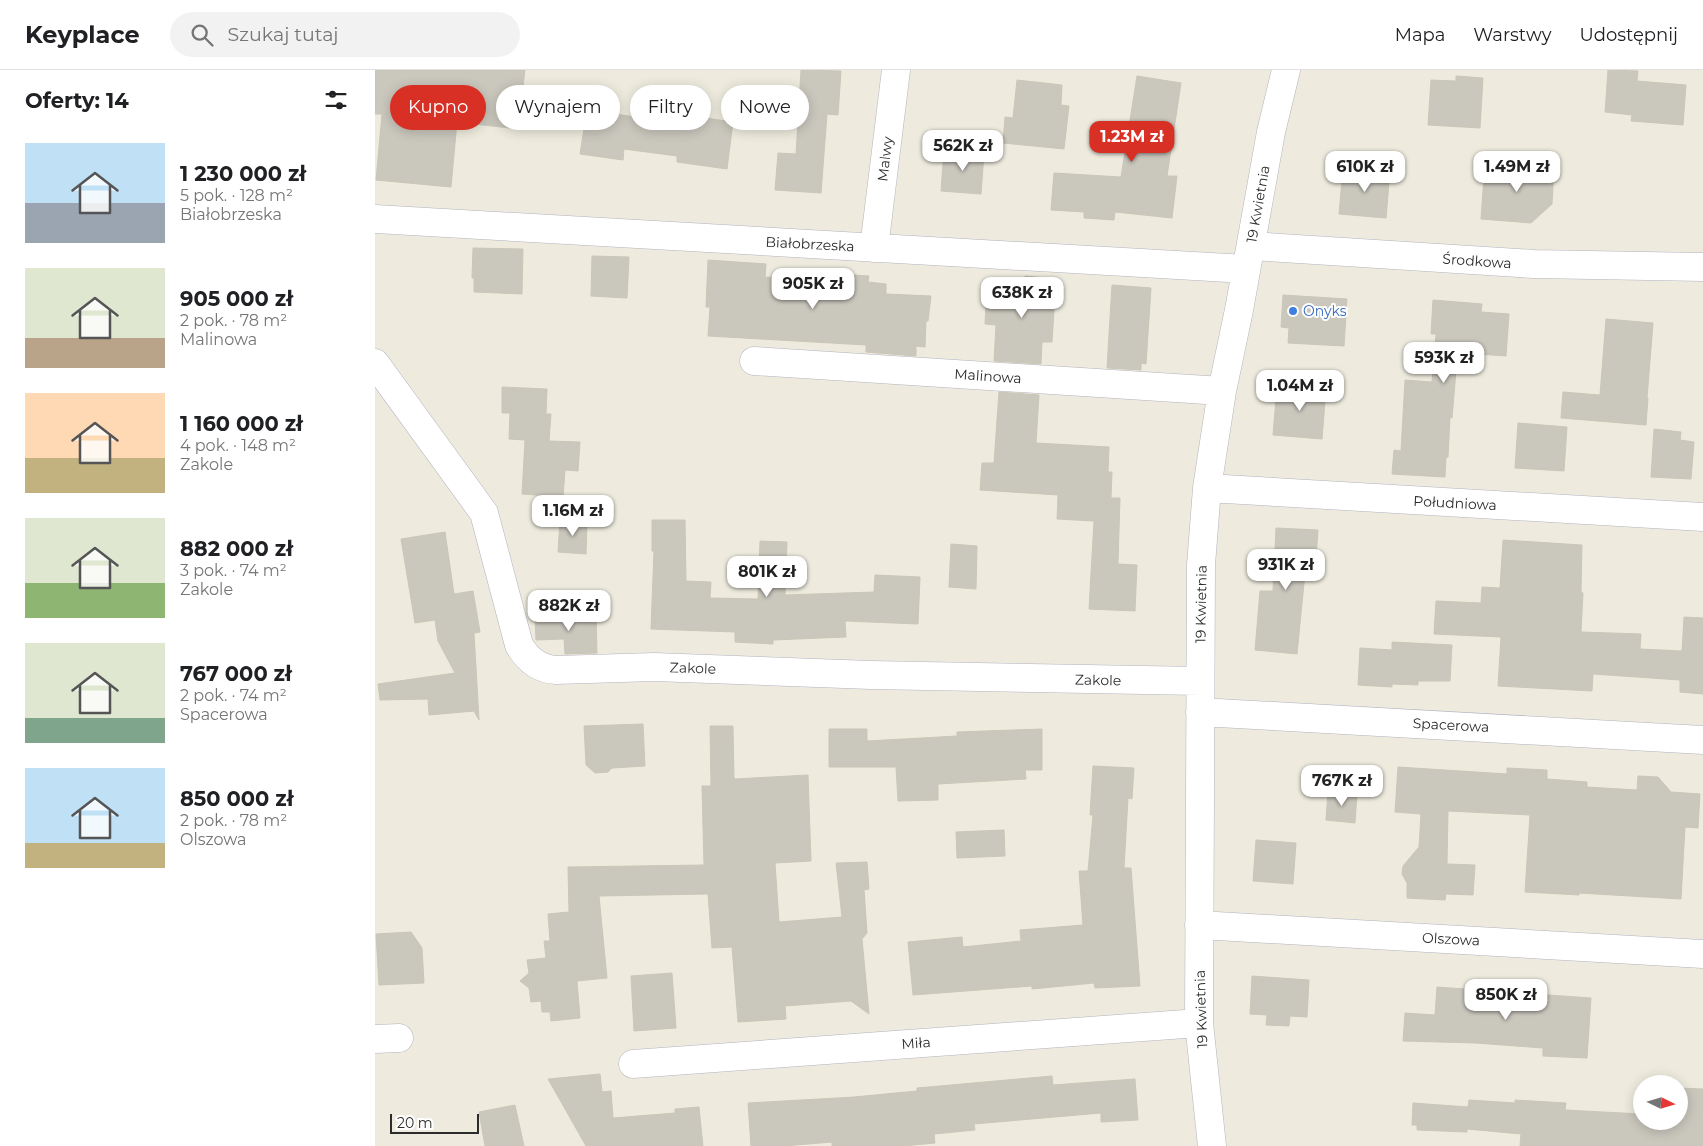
<!DOCTYPE html>
<html lang="pl">
<head>
<meta charset="utf-8">
<style>
  :root { --surface:#fff; --page:#f2f2f2; --text:#202124; --muted:#757577; --line:#e0e0e0; --accent:#d93025 }
  body { margin:0; font-family:Montserrat,sans-serif; background:var(--page); color:var(--text); height:100vh; display:flex; flex-direction:column; font-size:19px; white-space:nowrap }
  * { box-sizing:border-box; margin:0 }
  p { font-size:16px; color:var(--muted) }
  .icon { flex:none; width:28px; height:28px; fill:none; stroke:currentColor; stroke-width:2; stroke-linecap:round; stroke-linejoin:round }
  .map { position:relative; flex:1; overflow:hidden }
  .details { display:flex; flex-direction:column; background:var(--surface); width:375px }
  .details>* { flex:none }
  .banner { position:absolute; left:15px; top:15px; width:475px; height:45px; display:flex; gap:10px }
  .needle { width:32px; rotate:95deg }
  .controls { position:absolute; left:1258px; top:1005px; display:grid; gap:10px }
  .controls a { display:grid; place-items:center; width:55px; height:55px; border-radius:50%; background:var(--surface); box-shadow:0 2px 12px #0003; font-size:25px }
  .scale { position:absolute; left:15px; bottom:12px; width:89px; box-sizing:border-box; padding-left:5px; border:2px solid #2c2c2c; border-top:0; font-size:14px; line-height:18px; white-space:nowrap; color:#2c2c2c; -webkit-text-stroke:4px #fff; paint-order:stroke }
  .price { position:absolute; translate:-50% -42px; padding:0 11px; border-radius:10px; background:#fff; color:#222; font-size:16px; line-height:32px; filter:drop-shadow(0 1px 2px #0008) }
  .price::after { content:''; position:absolute; left:50%; top:30px; width:15px; height:11px; margin-left:-8px; background:inherit; clip-path:polygon(0 0,100% 0,50% 100%) }
  .price.current { background:var(--accent); color:#fff }
  ul { padding:0; list-style:none }
  li { display:flex; align-items:center; gap:15px; height:125px; padding:0 25px }
  li span { display:grid; place-items:center; flex:none; width:140px; height:100px; border-radius:0px; color:#555 }
  li>.icon { margin-inline-start:auto }
  span .icon { width:60px; height:60px; fill:#fffc; stroke-width:1 }
  li b { font-size:21px }
  h2 { display:flex; justify-content:space-between; align-items:center; height:60px; padding:0 25px; font-size:21px }
  .tag { padding:0 18px; border-radius:22px; background:var(--surface); box-shadow:0 2px 12px #0003; font-size:18px; line-height:45px }
  .tag.current { background:var(--accent); color:#fff }
  header { display:flex; align-items:center; gap:30px; box-sizing:border-box; height:70px; padding:0 25px; background:var(--surface); border-bottom:1px solid var(--line) }
  header strong { font-size:24px }
  nav { display:flex; gap:28px; margin-inline-start:auto; font-size:18px }
  .search { width:350px; height:45px; background:var(--page); display:flex; align-items:center; gap:12px; box-sizing:border-box; padding:0 18px; border-radius:28px; color:var(--muted); font-size:19px }
  main { display:flex; flex:1; min-height:0 }
  .map>svg:first-child { display:block }
  .building { fill:#cac7bd; stroke:#cac7b7 }
  .lines { fill:none; stroke-linecap:round; stroke-linejoin:round }
  .minor-casing { stroke:#b2b2c0; stroke-width:29 }
  .minor { stroke:#fff; stroke-width:28 }
  .shop-dot { fill:#3f7fe0; stroke:#fff; stroke-width:2 }
  .labels { text-anchor:middle; dominant-baseline:central; stroke-width:4; stroke-linejoin:round; paint-order:stroke }
  .street-label { font-size:14px; fill:#2c2c2c; stroke:#fff }
  .shop-label { font-size:14px; fill:#366cbe; stroke:#fff; text-anchor:start }
</style>
</head>
<body>
<header>
<strong>Keyplace</strong>
<div class="search"><svg class="icon" aria-label="search" viewBox="0 0 24 24"><circle cx="10" cy="10" r="6"/><path d="M15 15l6 6"/></svg>Szukaj tutaj</div>
<nav><a>Mapa</a><a>Warstwy</a><a>Udostępnij</a></nav>
</header>
<main>
<section class="details">
<h2>Oferty: 14<svg class="icon" aria-label="filters" viewBox="0 0 24 24"><path d="M4 7h16M4 17h16"/><circle cx="9" cy="7" r="2"/><circle cx="15" cy="17" r="2"/></svg></h2>
<ul>
<li><span style="background:linear-gradient(#bfe0f5 60%,#9aa5b1 0)"><svg class="icon" aria-label="home" viewBox="0 0 24 24"><path d="M3 11l9-7 9 7M6 9v11h12V9"/></svg></span><div><b>1 230 000 zł</b><p>5 pok. · 128 m²</p><p>Białobrzeska</p></div></li>
<li><span style="background:linear-gradient(#dfe7d0 70%,#b9a48a 0)"><svg class="icon" aria-label="home" viewBox="0 0 24 24"><path d="M3 11l9-7 9 7M6 9v11h12V9"/></svg></span><div><b>905 000 zł</b><p>2 pok. · 78 m²</p><p>Malinowa</p></div></li>
<li><span style="background:linear-gradient(#ffd9b3 65%,#c2b280 0)"><svg class="icon" aria-label="home" viewBox="0 0 24 24"><path d="M3 11l9-7 9 7M6 9v11h12V9"/></svg></span><div><b>1 160 000 zł</b><p>4 pok. · 148 m²</p><p>Zakole</p></div></li>
<li><span style="background:linear-gradient(#dfe7d0 65%,#8fb573 0)"><svg class="icon" aria-label="home" viewBox="0 0 24 24"><path d="M3 11l9-7 9 7M6 9v11h12V9"/></svg></span><div><b>882 000 zł</b><p>3 pok. · 74 m²</p><p>Zakole</p></div></li>
<li><span style="background:linear-gradient(#dfe7d0 75%,#7fa58c 0)"><svg class="icon" aria-label="home" viewBox="0 0 24 24"><path d="M3 11l9-7 9 7M6 9v11h12V9"/></svg></span><div><b>767 000 zł</b><p>2 pok. · 74 m²</p><p>Spacerowa</p></div></li>
<li><span style="background:linear-gradient(#bfe0f5 75%,#c2b280 0)"><svg class="icon" aria-label="home" viewBox="0 0 24 24"><path d="M3 11l9-7 9 7M6 9v11h12V9"/></svg></span><div><b>850 000 zł</b><p>2 pok. · 78 m²</p><p>Olszowa</p></div></li>
</ul>
</section>
<div class="map">
<svg width="1328" height="1076" viewBox="0 0 1328 1076">
  <rect width="100%" height="100%" fill="#eeebde"/>
  <path class="building" d="M 0,0 L 150,0 L 143,59 L 82,52 L 76,117 L 1,110 L 7,44 L 0,44 Z
    M 426,0 L 466,1 L 463,45 L 452,44 L 446,123 L 400,120 L 403,83 L 421,84 Z
    M 1233,0 L 1263,1 L 1262,11 L 1311,15 L 1308,55 L 1256,51 L 1257,45 L 1230,42 Z
    M 762,6 L 806,13 L 792,106 L 802,106 L 797,148 L 740,142 L 739,150 L 709,148 L 709,142 L 676,140 L 679,103 L 746,107 Z
    M 1081,6 L 1108,8 L 1105,58 L 1053,55 L 1056,10 L 1081,11 Z
    M 642,10 L 687,15 L 686,35 L 694,36 L 689,79 L 628,73 L 630,47 L 638,48 Z
    M 212,40 L 295,52 L 296,43 L 358,52 L 352,99 L 302,92 L 302,86 L 249,79 L 248,90 L 205,84 Z
    M 569,80 L 609,83 L 606,124 L 566,121 Z
    M 1121,93 L 1179,96 L 1177,134 L 1156,153 L 1106,149 L 1109,106 L 1121,100 Z
    M 968,98 L 1015,101 L 1011,148 L 964,144 Z
    M 98,178 L 148,179 L 147,224 L 99,222 L 99,208 L 97,208 Z
    M 217,186 L 254,187 L 252,228 L 216,226 Z
    M 333,190 L 391,194 L 390,207 L 450,211 L 450,203 L 494,206 L 493,212 L 511,214 L 511,224 L 556,226 L 553,251 L 551,251 L 550,277 L 541,276 L 541,286 L 491,282 L 491,275 L 333,266 L 335,237 L 331,237 Z
    M 650,206 L 681,209 L 677,272 L 667,272 L 666,294 L 619,291 L 621,255 L 610,254 L 612,214 L 649,216 Z
    M 737,215 L 776,218 L 771,294 L 766,293 L 766,300 L 732,298 Z
    M 908,225 L 972,229 L 969,276 L 913,273 L 914,258 L 906,257 Z
    M 1058,230 L 1107,234 L 1106,242 L 1134,244 L 1131,286 L 1103,284 L 1102,291 L 1082,289 L 1077,348 L 1075,347 L 1073,387 L 1071,387 L 1070,407 L 1017,404 L 1019,380 L 1026,381 L 1030,310 L 1057,312 L 1061,264 L 1056,264 Z
    M 1231,249 L 1278,253 L 1272,328 L 1273,328 L 1271,355 L 1186,348 L 1188,322 L 1225,325 Z
    M 902,316 L 951,319 L 947,369 L 898,365 Z
    M 127,317 L 172,319 L 171,344 L 176,344 L 174,371 L 205,372 L 203,401 L 190,400 L 188,427 L 147,424 L 150,370 L 134,369 L 135,343 L 127,343 Z
    M 624,322 L 664,325 L 661,373 L 734,377 L 733,402 L 737,402 L 736,428 L 745,428 L 743,494 L 762,495 L 760,541 L 714,539 L 719,451 L 682,449 L 683,425 L 605,420 L 607,393 L 619,393 Z
    M 1143,353 L 1192,357 L 1189,401 L 1140,398 Z
    M 1279,359 L 1306,362 L 1305,370 L 1319,372 L 1316,409 L 1276,407 Z
    M 185,450 L 212,453 L 211,484 L 183,482 Z
    M 277,450 L 310,450 L 311,511 L 336,512 L 335,528 L 383,529 L 385,471 L 412,472 L 410,525 L 499,522 L 500,505 L 545,507 L 543,554 L 470,551 L 471,567 L 398,570 L 398,574 L 360,572 L 360,562 L 276,559 L 279,481 L 277,481 Z
    M 901,458 L 943,460 L 940,503 L 930,503 L 922,584 L 880,580 L 885,521 L 898,521 Z
    M 70,462 L 79,524 L 98,521 L 105,562 L 99,563 L 104,650 L 99,641 L 54,645 L 53,629 L 5,630 L 3,614 L 80,603 L 63,571 L 60,550 L 40,553 L 26,469 Z
    M 1128,470 L 1207,475 L 1206,522 L 1208,523 L 1206,562 L 1266,564 L 1265,579 L 1307,581 L 1309,547 L 1328,548 L 1328,624 L 1305,622 L 1305,610 L 1218,604 L 1217,621 L 1123,616 L 1126,567 L 1059,564 L 1061,531 L 1106,533 L 1107,517 L 1125,518 Z
    M 576,474 L 602,476 L 601,519 L 574,517 Z
    M 221,545 L 222,583 L 190,584 L 189,569 L 161,570 L 160,546 Z
    M 1017,572 L 1077,575 L 1075,611 L 1043,611 L 1043,615 L 1017,614 L 1017,617 L 983,615 L 985,578 L 1017,580 Z
    M 268,654 L 270,696 L 237,698 L 233,702 L 220,703 L 211,695 L 209,656 Z
    M 335,656 L 358,656 L 359,709 L 433,705 L 436,791 L 400,793 L 404,852 L 467,847 L 461,793 L 492,792 L 494,819 L 489,820 L 492,863 L 487,869 L 494,944 L 476,931 L 410,936 L 411,949 L 363,952 L 357,877 L 337,878 L 333,824 L 224,826 L 232,908 L 202,911 L 205,948 L 176,951 L 175,942 L 167,942 L 166,931 L 156,932 L 154,918 L 145,911 L 154,903 L 152,890 L 171,888 L 169,871 L 175,871 L 173,844 L 194,842 L 193,797 L 329,795 L 327,716 L 336,716 Z
    M 454,659 L 492,659 L 492,671 L 582,666 L 582,662 L 667,659 L 667,700 L 650,700 L 651,709 L 563,714 L 563,730 L 523,731 L 521,697 L 454,697 Z
    M 718,696 L 759,698 L 757,729 L 753,728 L 749,798 L 756,798 L 765,916 L 720,918 L 719,913 L 657,919 L 657,916 L 538,925 L 533,872 L 587,867 L 588,877 L 646,871 L 645,860 L 708,855 L 704,801 L 713,801 L 718,745 L 715,745 Z
    M 1023,697 L 1132,704 L 1132,698 L 1172,700 L 1172,709 L 1212,712 L 1212,717 L 1262,720 L 1263,706 L 1283,707 L 1296,722 L 1325,724 L 1323,758 L 1310,757 L 1306,829 L 1204,823 L 1204,825 L 1150,822 L 1155,745 L 1073,741 L 1072,794 L 1100,795 L 1098,825 L 1071,824 L 1070,830 L 1032,828 L 1032,813 L 1027,804 L 1028,796 L 1044,777 L 1046,744 L 1020,742 Z
    M 953,721 L 982,723 L 980,753 L 951,750 Z
    M 629,760 L 630,786 L 582,788 L 581,762 Z
    M 881,770 L 921,773 L 918,814 L 878,811 Z
    M 36,862 L 47,878 L 49,913 L 4,915 L 1,864 Z
    M 297,903 L 301,958 L 259,961 L 256,906 Z
    M 877,906 L 934,910 L 932,947 L 915,946 L 914,956 L 891,955 L 892,945 L 875,944 Z
    M 1062,917 L 1216,928 L 1212,988 L 1168,986 L 1168,978 L 1100,973 L 1028,971 L 1030,943 L 1060,945 Z
    M 225,1004 L 227,1022 L 236,1021 L 238,1048 L 300,1043 L 300,1039 L 324,1037 L 328,1076 L 211,1076 L 173,1009 Z
    M 677,1006 L 678,1015 L 760,1009 L 763,1050 L 726,1052 L 726,1043 L 599,1054 L 600,1060 L 559,1064 L 560,1073 L 528,1076 L 457,1076 L 457,1072 L 409,1076 L 376,1076 L 373,1033 L 479,1027 L 542,1021 L 542,1018 Z
    M 1304,1018 L 1328,1019 L 1328,1076 L 1145,1076 L 1146,1064 L 1092,1059 L 1092,1062 L 1042,1060 L 1042,1055 L 1037,1055 L 1038,1033 L 1093,1037 L 1094,1030 L 1140,1033 L 1140,1030 L 1191,1033 L 1190,1040 L 1266,1044 L 1266,1051 L 1304,1051 Z
    M 140,1035 L 149,1076 L 110,1076 L 104,1042 Z"/>
  <g class="lines">
    <g class="minor-casing">
      <path id="minor" d="M 0,149 L 871,199
        M 876,176 L 1159,194 L 1328,197
        M 499,178 L 521,0
        M 379,291 L 847,321
        M 0,293 L 109,443 L 144,575 C 152,589 164,599 181,600 L 279,597 L 496,605 L 825,611
        M 832,418 L 1328,447
        M 825,642 L 1328,670
        M 824,855 L 1328,884
        M 0,969 L 24,968
        M 258,994 L 824,953
        M 837,1076 L 824,953 L 826,495 L 832,418 L 847,321 L 864,240 L 896,62 L 911,0"/>
    </g>
    <use href="#minor" class="minor"/>
  </g>
  <circle class="shop-dot" cx="918" cy="241" r="5"/>
  <g class="labels">
    <g class="street-label">
      <text transform="translate(510 89) rotate(-83)">Malwy</text>
      <text transform="translate(883 134) rotate(-80)">19 Kwietnia</text>
      <text transform="translate(435 174) rotate(3)">Białobrzeska</text>
      <text transform="translate(1102 191) rotate(4)">Środkowa</text>
      <text transform="translate(613 306) rotate(4)">Malinowa</text>
      <text transform="translate(1080 433) rotate(3)">Południowa</text>
      <text transform="translate(826 534) rotate(-89)">19 Kwietnia</text>
      <text transform="translate(318 598) rotate(2)">Zakole</text>
      <text transform="translate(723 610) rotate(1)">Zakole</text>
      <text transform="translate(1076 655) rotate(3)">Spacerowa</text>
      <text transform="translate(1076 869) rotate(3)">Olszowa</text>
      <text transform="translate(826 939) rotate(-92)">19 Kwietnia</text>
      <text transform="translate(541 973) rotate(-4)">Miła</text>
    </g>
    <g class="shop-label">
      <text x="928" y="241">Onyks</text>
    </g>
  </g>
</svg>
<div class="controls">
<a><svg class="needle" viewBox="-14 -14 28 28"><path d="M0-13l5 13h-10z" fill="#e53935"/><path d="M0 13l5-13h-10z" fill="#757577"/></svg></a>
</div>
<div class="scale">20 m</div>
<b class="price current" style="left:757px;top:93px">1.23M zł</b>
<b class="price" style="left:588px;top:102px">562K zł</b>
<b class="price" style="left:990px;top:123px">610K zł</b>
<b class="price" style="left:1142px;top:123px">1.49M zł</b>
<b class="price" style="left:438px;top:240px">905K zł</b>
<b class="price" style="left:647px;top:249px">638K zł</b>
<b class="price" style="left:1069px;top:314px">593K zł</b>
<b class="price" style="left:925px;top:342px">1.04M zł</b>
<b class="price" style="left:198px;top:467px">1.16M zł</b>
<b class="price" style="left:911px;top:521px">931K zł</b>
<b class="price" style="left:392px;top:528px">801K zł</b>
<b class="price" style="left:194px;top:562px">882K zł</b>
<b class="price" style="left:967px;top:737px">767K zł</b>
<b class="price" style="left:1131px;top:951px">850K zł</b>
<div class="banner">
<a class="tag current">Kupno</a>
<a class="tag">Wynajem</a>
<a class="tag">Filtry</a>
<a class="tag">Nowe</a>
</div>
</div>
</main>
</body>
</html>
